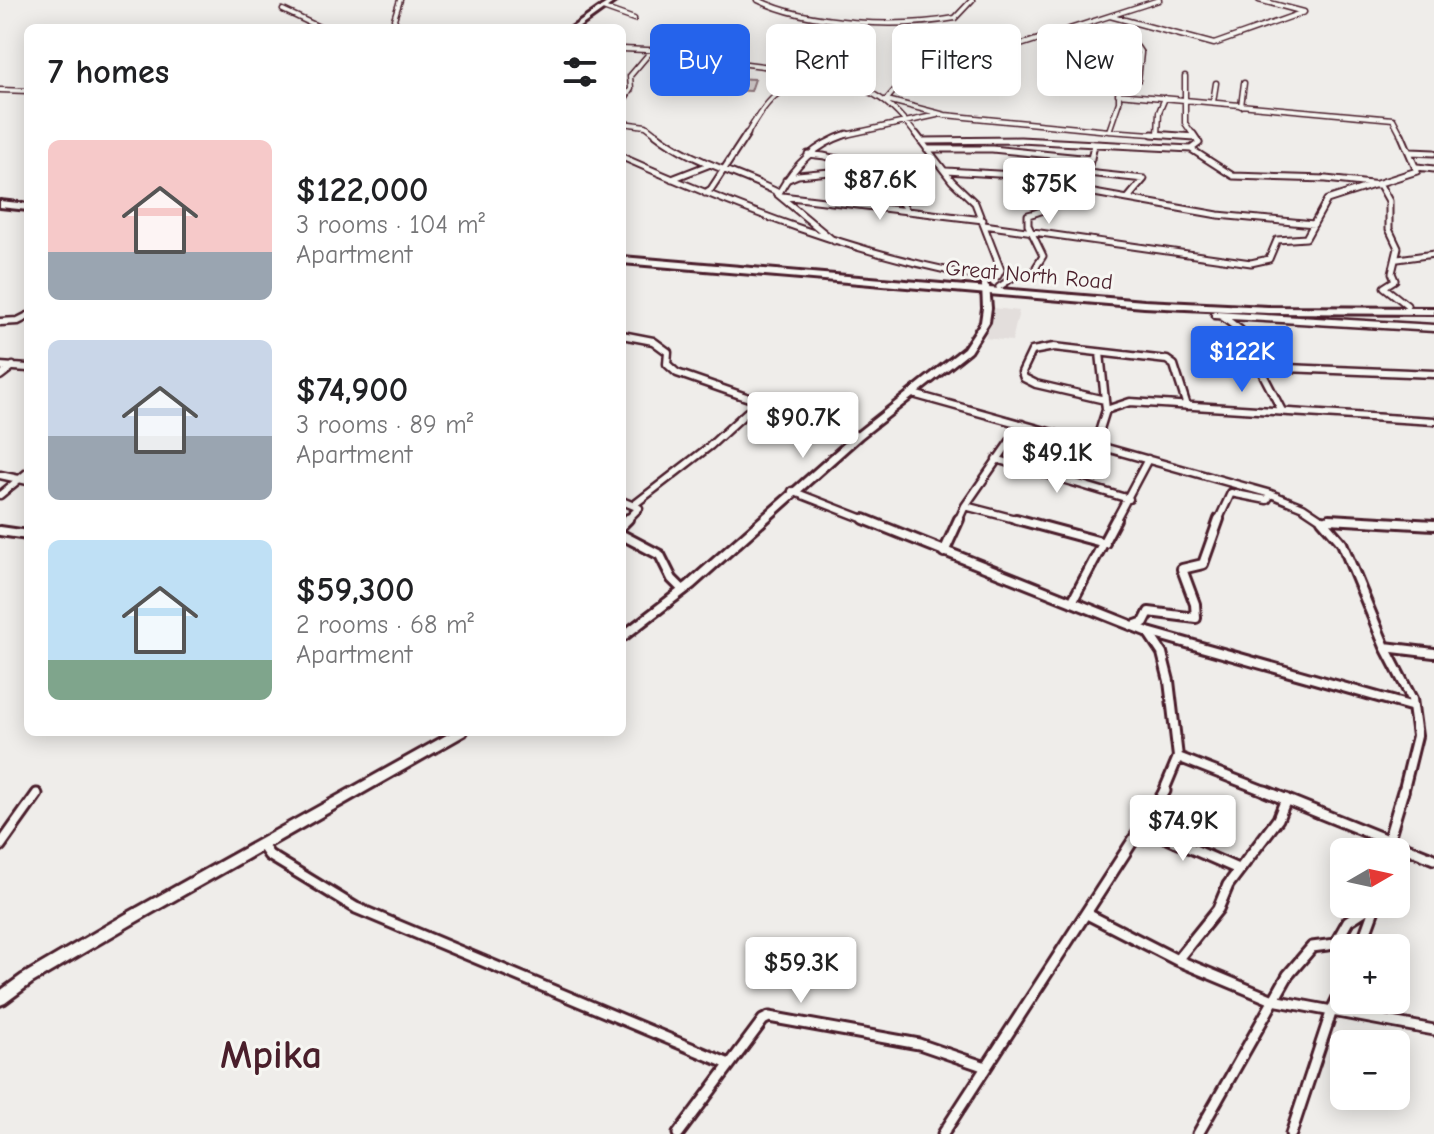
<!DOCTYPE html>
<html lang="en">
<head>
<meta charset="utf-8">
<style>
  :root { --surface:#fff; --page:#f2f2f2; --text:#202124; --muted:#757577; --accent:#2563eb }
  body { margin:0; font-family:"Comic Neue",sans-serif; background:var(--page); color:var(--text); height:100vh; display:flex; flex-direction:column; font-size:30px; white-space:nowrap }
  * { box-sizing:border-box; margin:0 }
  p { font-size:26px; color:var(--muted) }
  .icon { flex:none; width:44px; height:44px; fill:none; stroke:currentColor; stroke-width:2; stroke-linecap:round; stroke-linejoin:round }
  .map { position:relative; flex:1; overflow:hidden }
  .panel { position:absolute; left:24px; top:24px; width:602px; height:712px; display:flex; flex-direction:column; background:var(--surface); border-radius:12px; box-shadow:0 4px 20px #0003 }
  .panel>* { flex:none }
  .hud { position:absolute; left:650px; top:24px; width:664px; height:72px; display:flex; gap:16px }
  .needle { width:52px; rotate:81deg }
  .tools { position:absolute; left:1330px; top:838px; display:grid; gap:16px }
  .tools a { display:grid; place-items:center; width:80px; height:80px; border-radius:12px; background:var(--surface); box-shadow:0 4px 20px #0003; font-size:40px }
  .price { position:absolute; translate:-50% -68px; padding:0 18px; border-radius:8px; background:#fff; color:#222; font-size:26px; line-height:52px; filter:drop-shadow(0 2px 4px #0008) }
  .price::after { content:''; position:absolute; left:50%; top:48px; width:24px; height:18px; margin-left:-12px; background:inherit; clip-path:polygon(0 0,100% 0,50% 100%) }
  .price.current { background:var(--accent); color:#fff }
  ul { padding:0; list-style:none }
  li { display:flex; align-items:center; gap:24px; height:200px; padding:0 24px }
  li span { display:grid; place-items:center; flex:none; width:224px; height:160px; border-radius:12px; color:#555 }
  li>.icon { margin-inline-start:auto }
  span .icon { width:96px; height:96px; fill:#fffc; stroke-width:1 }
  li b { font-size:34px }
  h2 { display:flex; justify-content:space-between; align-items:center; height:96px; padding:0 24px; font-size:34px }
  .tag { padding:0 28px; border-radius:12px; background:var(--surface); box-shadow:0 4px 20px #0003; font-size:28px; line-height:72px }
  .tag.current { background:var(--accent); color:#fff }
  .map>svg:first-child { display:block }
  .built { fill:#e3dedc }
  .green { fill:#d7cfce; stroke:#90777c; stroke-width:2 }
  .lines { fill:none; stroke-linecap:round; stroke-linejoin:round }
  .street-far4-casing { stroke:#4a1f2b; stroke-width:7 }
  .street-far3-casing { stroke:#4a1f2b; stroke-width:9 }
  .street-far2-casing { stroke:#4a1f2b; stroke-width:11 }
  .street-far1-casing { stroke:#4a1f2b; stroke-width:14 }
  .street-casing { stroke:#4a1f2b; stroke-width:15 }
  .secondary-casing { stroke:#4a1f2b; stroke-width:6 }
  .primary-casing { stroke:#4a1f2b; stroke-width:6 }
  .highway-casing { stroke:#4a1f2b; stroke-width:6 }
  .street-far4 { stroke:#f6f6f2; stroke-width:4 }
  .street-far3 { stroke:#f6f6f2; stroke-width:5 }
  .street-far2 { stroke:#f6f6f2; stroke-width:6 }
  .street-far1 { stroke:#f6f6f2; stroke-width:8 }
  .street { stroke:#f6f6f2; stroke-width:9 }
  .secondary { fill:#f6f6f2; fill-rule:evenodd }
  .primary { fill:#f6f6f2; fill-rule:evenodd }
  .highway { fill:#f6f6f2; fill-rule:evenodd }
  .labels { text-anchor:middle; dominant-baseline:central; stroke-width:6; stroke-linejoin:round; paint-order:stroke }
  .far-street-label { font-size:22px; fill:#4a1f2b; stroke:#f6f6f2 }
  .near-district-label { font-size:40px; font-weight:bold; fill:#4a1f2b; stroke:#f6f6f2 }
</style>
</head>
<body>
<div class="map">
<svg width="1434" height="1134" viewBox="0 0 1434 1134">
  <rect width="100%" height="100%" fill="#efedea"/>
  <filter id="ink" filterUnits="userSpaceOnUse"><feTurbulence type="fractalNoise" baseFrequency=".0125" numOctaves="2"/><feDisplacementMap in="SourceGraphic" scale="16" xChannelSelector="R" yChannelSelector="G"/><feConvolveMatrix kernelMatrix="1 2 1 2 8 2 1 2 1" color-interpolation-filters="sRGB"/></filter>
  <g filter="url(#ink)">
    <path class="built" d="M 994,308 L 1019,311 L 1012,341 L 985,338 Z"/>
    <path class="green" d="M 700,77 L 755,79 L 751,91 L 695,88 Z"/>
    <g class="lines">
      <g class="street-far4-casing">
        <path id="street-far4" d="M 758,0 C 808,25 900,28 955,18 L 972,0
          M 603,8 L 634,19
          M 283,10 L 321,28
          M 1110,16 L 1214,44 L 1304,12 L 1259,0
          M 398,28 L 394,19 L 400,0
          M 622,49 L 696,52 L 731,62 L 810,72 C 777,90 764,103 746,136
          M 1185,76 L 1185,123 L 1194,136
          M 802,80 C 861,85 880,87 917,136
          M 0,90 L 28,91
          M 1118,94 L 1393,119 L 1402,136
          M 886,100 L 900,84 L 1159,0
          M 887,100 L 945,115 L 1109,131 L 1119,102 L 1119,81 L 1138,80 L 1141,53 L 1137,47 L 1073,28
          M 1213,102 L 1216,83
          M 622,103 L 631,89 L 630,76 L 652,50
          M 1241,106 L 1244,83
          M 622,123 L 646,126 L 659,136
          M 1108,131 L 1181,136
          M 1158,135 L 1159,112 L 1165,98
          M 841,136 L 937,115"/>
      </g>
      <g class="street-far3-casing">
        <path id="street-far3" d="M 656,134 C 693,163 738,172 779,193 L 776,193 L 834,241
          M 916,134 L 952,181 L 975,203 L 1001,270 L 998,276 L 985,278
          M 1152,134 L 1195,137
          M 921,141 L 1020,140 L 1191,149 L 1199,143 L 1193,134
          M 927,149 L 992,149 L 1091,159
          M 1191,149 L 1233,176 L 1326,179 L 1380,185 L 1389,201 L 1389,229 L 1398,248 L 1392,273 L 1395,280 L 1384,287 L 1407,305
          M 1411,152 L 1434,153
          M 808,154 C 849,157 885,175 907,211
          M 622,157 C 740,209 857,255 985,278 L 985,286
          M 1417,167 L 1434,169
          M 946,171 L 1084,179
          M 1087,173 L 1144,179 L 1128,198
          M 672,179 L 708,165
          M 786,180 L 798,175 L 830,172 L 832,169 L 862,170
          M 1077,190 L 1218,215 L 1314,224
          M 705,193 L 711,189 L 747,134
          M 779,193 C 795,164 815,145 847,134
          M 782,196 L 983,220
          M 984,225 L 1251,263 L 1269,259 L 1277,240 L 1306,238 L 1327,200 L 1417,171 L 1401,134
          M 1398,259 L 1434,254
          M 999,287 L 1014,277 L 1037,272 L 1036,267 L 1043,256 L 1028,225 L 1028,215 C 1067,205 1088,184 1094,144"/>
      </g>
      <g class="street-far2-casing">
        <path id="street-far2" d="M 1215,315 L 1434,328
          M 1223,317 L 1240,330 L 1282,411
          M 0,322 L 18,321 L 28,316
          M 622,335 L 653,341 L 668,352 L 667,364 L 677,373 L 858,436
          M 1100,353 L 1105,400
          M 0,366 L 28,368
          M 1261,367 L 1434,374
          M 0,376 L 13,366
          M 913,394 L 1271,494 L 1303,507 L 1321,519 L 1367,521
          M 1106,410 L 1105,400 L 1036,384 L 1024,378 L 1022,372 L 1032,351 L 1054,347 L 1167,360 L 1174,365 L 1187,406
          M 1095,445 L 1106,410 L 1130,402 L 1434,421
          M 996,459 L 1129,499
          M 0,475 L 28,481
          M 792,491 L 869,521
          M 0,495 L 28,472
          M 622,501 L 639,508 L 626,521
          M 635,504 L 710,446 L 747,412 L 769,403
          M 965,506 L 1023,521
          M 958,521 L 965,506 L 1022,424
          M 1115,521 L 1148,459
          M 1218,521 L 1231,493 L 1267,500 L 1271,494"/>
      </g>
      <g class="street-far1-casing">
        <path id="street-far1" d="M 864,519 L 1148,632 L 1162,653 L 1169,681 L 1178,757 L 1163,793
          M 1016,519 L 1105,543
          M 1329,519 L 1434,525
          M 1322,520 L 1342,543 L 1385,647 L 1412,699 L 1417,736 L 1403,793
          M 622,525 L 628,519
          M 0,531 L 28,535
          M 622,535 L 660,555 L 672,579 L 683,590
          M 944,552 L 959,519
          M 1072,602 L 1116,519
          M 1133,626 L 1144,622 L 1149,612 L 1196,618 L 1195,604 L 1182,569 L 1203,564 L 1219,519
          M 1148,632 L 1410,706
          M 1385,647 L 1434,653
          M 1178,757 L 1270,793"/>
      </g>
      <g class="street-casing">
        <path id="street" d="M 1265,791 L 1434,859
          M 1142,827 L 1238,869
          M 262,845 L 269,855 L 356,908 L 729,1064
          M 0,846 L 37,794
          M 1385,852 L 1403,791
          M 1087,914 L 1177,960 L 1273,1000 L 1434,1030
          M 1360,948 L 1376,904
          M 1177,960 L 1218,909 L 1228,885 L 1278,819 L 1286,799
          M 678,1134 L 763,1020 L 769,1017 L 919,1044 L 986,1067
          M 943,1134 L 1165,791
          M 1198,1134 L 1288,975 L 1312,947 L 1335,944 L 1348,921 L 1374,904
          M 1291,1134 L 1332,1010 L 1344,985"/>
      </g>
      <g class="secondary-casing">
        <path id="secondary" d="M 982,284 L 985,284 L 989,286 L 991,308 L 989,322 L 970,352 L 861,438 L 694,587 L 626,639 L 622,640 L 622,632 L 686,583 L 855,434 L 964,348 L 981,322 L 983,308 Z
          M 452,732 L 467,732 L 465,735 L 136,922 L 32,983 L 5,1003 L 0,1005 L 0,991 L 22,975 L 126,914 Z"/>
      </g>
      <g class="primary-casing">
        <path id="primary" d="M 611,0 L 617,0 L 578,28 L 571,28 Z"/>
      </g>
      <g class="highway-casing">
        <path id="highway" d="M 0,201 L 28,204 L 28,210 L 0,207 Z
          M 622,257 L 1144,301 L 1268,307 L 1434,308 L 1434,314 L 1268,313 L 1144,307 L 622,263 Z"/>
      </g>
      <use href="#street-far4" class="street-far4"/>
      <use href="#street-far3" class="street-far3"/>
      <use href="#street-far2" class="street-far2"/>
      <use href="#street-far1" class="street-far1"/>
      <use href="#street" class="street"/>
      <use href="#secondary" class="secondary"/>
      <use href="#primary" class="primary"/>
      <use href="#highway" class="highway"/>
    </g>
  </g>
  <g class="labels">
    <g class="far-street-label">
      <text transform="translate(1029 275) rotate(5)">Great North Road</text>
    </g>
    <g class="near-district-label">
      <text x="271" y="1055">Mpika</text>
    </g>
  </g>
</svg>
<div class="tools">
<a><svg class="needle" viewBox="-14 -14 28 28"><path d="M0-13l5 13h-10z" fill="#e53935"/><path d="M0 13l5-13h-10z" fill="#757577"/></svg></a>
<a>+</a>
<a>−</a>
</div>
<b class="price" style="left:880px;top:222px">$87.6K</b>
<b class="price" style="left:1049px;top:226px">$75K</b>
<b class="price current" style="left:1242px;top:394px">$122K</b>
<b class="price" style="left:803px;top:460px">$90.7K</b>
<b class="price" style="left:1057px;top:495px">$49.1K</b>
<b class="price" style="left:1183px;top:863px">$74.9K</b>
<b class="price" style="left:801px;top:1005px">$59.3K</b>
<div class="hud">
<a class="tag current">Buy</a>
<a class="tag">Rent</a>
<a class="tag">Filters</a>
<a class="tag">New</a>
</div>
<section class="panel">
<h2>7 homes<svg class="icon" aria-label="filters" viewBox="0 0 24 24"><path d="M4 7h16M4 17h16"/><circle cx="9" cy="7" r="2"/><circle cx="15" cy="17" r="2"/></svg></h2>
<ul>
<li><span style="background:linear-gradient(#f6c9c9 70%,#9aa5b1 0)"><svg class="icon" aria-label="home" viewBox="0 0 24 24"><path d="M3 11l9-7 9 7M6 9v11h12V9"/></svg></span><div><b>$122,000</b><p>3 rooms · 104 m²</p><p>Apartment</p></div></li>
<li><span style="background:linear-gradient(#c9d6e8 60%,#9aa5b1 0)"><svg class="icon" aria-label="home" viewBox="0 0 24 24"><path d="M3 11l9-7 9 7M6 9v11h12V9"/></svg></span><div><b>$74,900</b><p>3 rooms · 89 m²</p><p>Apartment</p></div></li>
<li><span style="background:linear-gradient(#bfe0f5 75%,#7fa58c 0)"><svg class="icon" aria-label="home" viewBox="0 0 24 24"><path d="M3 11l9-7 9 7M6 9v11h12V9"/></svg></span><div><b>$59,300</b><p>2 rooms · 68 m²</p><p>Apartment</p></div></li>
</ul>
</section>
</div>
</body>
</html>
